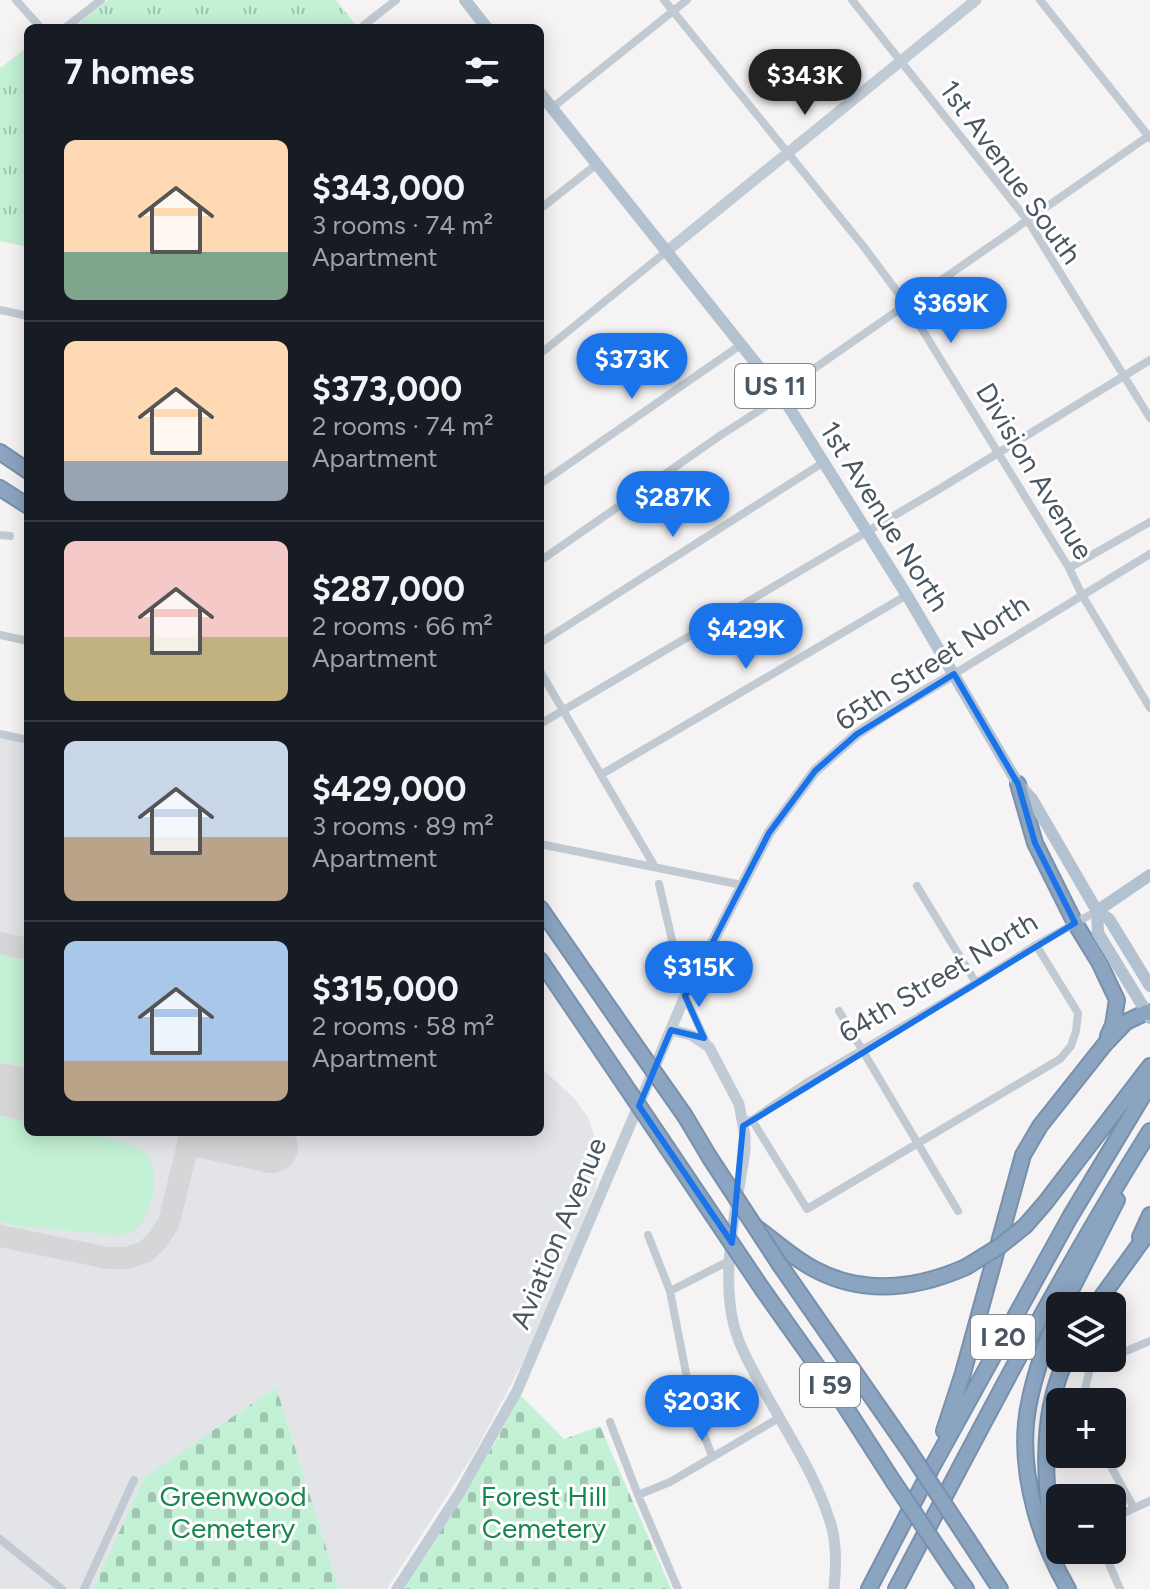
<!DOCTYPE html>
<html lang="en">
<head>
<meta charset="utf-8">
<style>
  :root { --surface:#171b24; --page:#242831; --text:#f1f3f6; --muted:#9ea1a6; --line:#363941; --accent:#1a73e8 }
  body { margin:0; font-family:Figtree,sans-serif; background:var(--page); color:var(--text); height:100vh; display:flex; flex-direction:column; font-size:30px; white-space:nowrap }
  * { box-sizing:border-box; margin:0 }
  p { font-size:26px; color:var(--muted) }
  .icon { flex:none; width:44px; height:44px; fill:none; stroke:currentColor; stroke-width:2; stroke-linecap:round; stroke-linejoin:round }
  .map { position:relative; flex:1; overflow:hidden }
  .panel { position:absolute; left:24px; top:24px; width:520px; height:1112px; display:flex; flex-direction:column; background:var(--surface); border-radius:12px; box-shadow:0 4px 20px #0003 }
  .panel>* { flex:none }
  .buttons { position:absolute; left:1046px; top:1292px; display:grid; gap:16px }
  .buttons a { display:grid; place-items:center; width:80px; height:80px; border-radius:12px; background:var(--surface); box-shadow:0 4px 20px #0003; font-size:40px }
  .price { position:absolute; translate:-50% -68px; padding:0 18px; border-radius:28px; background:var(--accent); color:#fff; font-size:26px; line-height:52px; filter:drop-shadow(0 2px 4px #0008) }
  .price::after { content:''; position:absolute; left:50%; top:48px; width:24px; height:18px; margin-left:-12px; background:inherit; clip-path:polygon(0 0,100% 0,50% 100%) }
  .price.current { background:#222; color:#fff }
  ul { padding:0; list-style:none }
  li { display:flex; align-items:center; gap:24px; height:200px; padding:0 40px }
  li+li { border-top:2px solid var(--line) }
  li span { display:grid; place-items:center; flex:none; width:224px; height:160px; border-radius:12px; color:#555 }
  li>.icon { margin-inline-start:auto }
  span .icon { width:96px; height:96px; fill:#fffc; stroke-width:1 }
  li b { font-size:34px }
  h2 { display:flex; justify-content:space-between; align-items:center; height:96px; padding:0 40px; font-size:34px }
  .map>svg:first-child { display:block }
  .airport { fill:#e2e4e7 }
  .grass { fill:#c3f1d5 }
  .cemetery { fill:url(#cemetery-stones) }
  .park { fill:url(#park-tufts) }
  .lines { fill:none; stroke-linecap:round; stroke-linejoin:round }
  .taxiway { stroke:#d5d6d8; stroke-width:22 }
  .runway { stroke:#d5d6d8; stroke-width:52 }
  .highway-casing { stroke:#7690ad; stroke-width:18 }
  .street { stroke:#c1cad2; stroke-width:8 }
  .secondary { stroke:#c1cbd6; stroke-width:11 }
  .primary { stroke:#b3c2d1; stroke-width:12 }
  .highway { stroke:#8ba5c1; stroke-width:14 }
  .highway-bridge-casing { stroke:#7690ad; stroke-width:18; stroke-linecap:butt }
  .highway-bridge { stroke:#8ba5c1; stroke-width:14 }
  .marked { fill:none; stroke:#1a73e8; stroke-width:6; stroke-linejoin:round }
  .labels { text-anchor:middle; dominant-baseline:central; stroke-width:6; stroke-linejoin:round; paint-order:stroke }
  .shield { fill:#fff; stroke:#808990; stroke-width:2 }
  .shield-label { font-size:26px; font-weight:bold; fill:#4a5661 }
  .street-label { font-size:28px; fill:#4a5661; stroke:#fff }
  .park-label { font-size:28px; fill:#17864f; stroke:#fff }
</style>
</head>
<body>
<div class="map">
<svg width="1150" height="1589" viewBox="0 0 1150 1589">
  <defs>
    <pattern id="cemetery-stones" width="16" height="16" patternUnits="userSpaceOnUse" patternTransform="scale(2)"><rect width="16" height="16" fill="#c3f1d5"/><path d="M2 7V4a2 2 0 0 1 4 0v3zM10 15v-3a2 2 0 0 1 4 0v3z" fill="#a0c6b0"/></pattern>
    <pattern id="park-tufts" width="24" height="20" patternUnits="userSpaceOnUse" patternTransform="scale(2)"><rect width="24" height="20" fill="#c3f1d5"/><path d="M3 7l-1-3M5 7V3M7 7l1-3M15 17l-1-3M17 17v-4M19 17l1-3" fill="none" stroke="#a0c6b0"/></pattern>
  </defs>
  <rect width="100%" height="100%" fill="#f5f3f3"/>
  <path class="airport" d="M 0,738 L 28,744 L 28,1132 L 540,1132 L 540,1067 L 574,1098 L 588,1117 L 593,1132 L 598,1160 L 596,1188 L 540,1330 L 475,1452 L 387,1589 L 339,1589 L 276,1387 L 144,1478 L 93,1589 L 0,1589 Z"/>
  <path class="grass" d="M 0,952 L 28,958 L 28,1067 L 0,1061 Z
    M 0,1116 L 28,1122 L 28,1132 C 43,1132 58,1131 72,1132 C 88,1133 133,1142 144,1152 C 161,1166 153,1212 138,1227 C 132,1234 124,1235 115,1235 L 19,1226 L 0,1222 Z"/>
  <path class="cemetery" d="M 276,1387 L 339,1589 L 93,1589 L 144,1478 Z
    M 520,1395 L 564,1439 L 600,1426 L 671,1589 L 402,1589 L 495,1443 Z"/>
  <path class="park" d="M 108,0 L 336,0 L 358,28 L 73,28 Z
    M 28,47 L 28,247 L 0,241 L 0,68 Z"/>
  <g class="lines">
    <path class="taxiway" d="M 0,943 L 28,949
      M 0,1236 L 108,1258 L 126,1258 L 145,1252 L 158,1240 L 169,1222 L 191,1132"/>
    <path class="runway" d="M 0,1089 L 28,1095
      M 203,1132 L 272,1147"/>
    <g class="highway-casing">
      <path id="highway" d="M 0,452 L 28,471
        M 0,488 L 28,506
        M 1018,784 L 1035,843 L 1075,923 L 1099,962 L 1117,1000 L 1113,1025 L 1108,1036
        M 540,908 L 631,1039
        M 540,960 L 618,1075
        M 685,1116 L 710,1158
        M 668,1149 L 703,1201
        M 1025,1226 L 1045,1203 L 1150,1066
        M 757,1228 C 776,1242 793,1258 814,1269 C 864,1296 916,1289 966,1267
        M 1140,1237 L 1150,1215
        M 780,1265 L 908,1449
        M 763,1290 L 841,1400 L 893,1481
        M 1063,1306 L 1117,1200
        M 1095,1306 L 1150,1230
        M 1060,1311 C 1045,1341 1029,1391 1026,1423 C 1021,1479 1040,1541 1068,1589
        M 944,1431 L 963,1373 L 1023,1155 L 1040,1126 L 1105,1044 L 1126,1022 L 1147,1012 L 1150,1013
        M 968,1540 L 1000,1589
        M 1054,1543 C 1050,1529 1049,1515 1048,1500 C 1044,1452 1045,1402 1067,1358
        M 952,1569 L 966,1589
        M 869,1589 L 931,1469 L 1070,1217 L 1150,1084
        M 896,1589 C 977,1435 1057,1279 1150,1131"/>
    </g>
    <path class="street" d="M 16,0 L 41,28
      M 664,0 L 864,247 L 907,305 L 1069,568 L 1082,595 L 1150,708
      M 852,0 L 1028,221 L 1150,418
      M 1040,0 L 1150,138
      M 364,25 L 396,0
      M 65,28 L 101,0
      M 552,108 L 687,0
      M 540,209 L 597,164
      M 0,310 L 28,316
      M 540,354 L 667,251
      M 540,484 L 742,344
      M 0,535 L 10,536
      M 540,561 L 721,435 L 782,396 L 802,377 L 1150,135
      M 1069,568 L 1150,522
      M 0,635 L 28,641
      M 540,643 L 824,462
      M 540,671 L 655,867
      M 954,674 L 1150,554
      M 540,724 L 936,491 L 1150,360
      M 0,734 L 28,740
      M 602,774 L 907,595
      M 540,844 L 742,885
      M 659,884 L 685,996 L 708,1046
      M 917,886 L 976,983
      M 839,1011 L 958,1211
      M 752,1120 L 806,1083 L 968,988 L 1036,945 L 1097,911
      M 743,1121 L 752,1120 L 807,1209 L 1060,1059 L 1071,1046 L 1076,1031 L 1078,1013 L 1036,945
      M 648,1235 L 670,1291 L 692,1404 L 712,1456
      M 670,1291 L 729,1261
      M 1112,1357 L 1150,1341
      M 1082,1402 L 1090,1368 L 1109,1358
      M 610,1422 L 638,1495 L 678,1589
      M 1104,1454 L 1134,1508
      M 638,1495 L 670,1482 L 779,1418
      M 1112,1518 L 1150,1501
      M 0,1539 L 62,1589
      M 1103,1550 L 1120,1589
      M 84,1589 L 134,1480"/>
    <path class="secondary" d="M 667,251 L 976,0
      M 671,1030 L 691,1035 L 709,1047 L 739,1104 L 745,1136 L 745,1151 C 737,1205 720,1271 734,1326 C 740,1348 751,1367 762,1387 C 787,1433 818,1478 832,1528 C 837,1548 836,1569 834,1589
      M 397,1589 L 460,1492 L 517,1391 L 685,996 L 769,833 L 815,771 L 857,734 L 888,713 L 954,674"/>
    <path class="primary" d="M 465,0 L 487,28
      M 540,93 L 782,396 L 908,597 L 1018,784 L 1032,799 L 1097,911 L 1109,919 L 1150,986
      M 1097,911 L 1098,933 L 1150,1018
      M 1097,911 L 1150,875"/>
    <use href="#highway" class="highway"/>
    <g class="highway-bridge-casing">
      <path id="highway-bridge" d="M 631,1039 L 685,1116
        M 618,1075 L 668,1149
        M 710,1158 L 780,1265
        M 703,1201 L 763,1290
        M 966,1267 L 1000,1246 L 1025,1226
        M 908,1449 L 968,1540
        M 893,1481 L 952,1569"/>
    </g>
    <use href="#highway-bridge" class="highway-bridge"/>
  </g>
  <path class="marked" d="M 954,674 L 1018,784 L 1035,843 L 1075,923 L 743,1126 L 732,1243 L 639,1106 L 671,1030 L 704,1038 L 685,996 L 769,833 L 815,771 L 857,734 Z"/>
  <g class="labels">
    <g class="shield">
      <rect x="735" y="364" width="80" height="44" rx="6"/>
      <rect x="971" y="1315" width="64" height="44" rx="6"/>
      <rect x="800" y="1363" width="60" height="44" rx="6"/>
    </g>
    <g class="shield-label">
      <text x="775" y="386">US 11</text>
      <text x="1003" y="1337">I 20</text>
      <text x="830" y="1385">I 59</text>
    </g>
    <g class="street-label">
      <text transform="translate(1011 172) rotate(54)">1st Avenue South</text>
      <text transform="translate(1035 471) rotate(59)">Division Avenue</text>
      <text transform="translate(885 516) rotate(58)">1st Avenue North</text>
      <text transform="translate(932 662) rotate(-33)">65th Street North</text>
      <text transform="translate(938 977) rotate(-31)">64th Street North</text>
      <text transform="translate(558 1233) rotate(-67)">Aviation Avenue</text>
    </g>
    <g class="park-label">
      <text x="233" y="1496">Greenwood<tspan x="233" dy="32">Cemetery</tspan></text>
      <text x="544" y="1496">Forest Hill<tspan x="544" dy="32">Cemetery</tspan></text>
    </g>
  </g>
</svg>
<div class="buttons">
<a><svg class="icon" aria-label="layers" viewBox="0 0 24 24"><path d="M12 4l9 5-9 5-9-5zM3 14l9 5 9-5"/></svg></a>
<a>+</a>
<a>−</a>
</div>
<b class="price current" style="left:805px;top:117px">$343K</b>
<b class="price" style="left:951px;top:345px">$369K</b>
<b class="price" style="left:632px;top:401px">$373K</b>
<b class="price" style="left:673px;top:539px">$287K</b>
<b class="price" style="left:746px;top:671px">$429K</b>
<b class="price" style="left:699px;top:1009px">$315K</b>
<b class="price" style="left:702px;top:1443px">$203K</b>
<section class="panel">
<h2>7 homes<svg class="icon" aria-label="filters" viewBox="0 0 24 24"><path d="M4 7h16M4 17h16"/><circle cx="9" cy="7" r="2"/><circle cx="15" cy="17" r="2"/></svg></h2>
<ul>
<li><span style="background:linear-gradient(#ffd9b3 70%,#7fa58c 0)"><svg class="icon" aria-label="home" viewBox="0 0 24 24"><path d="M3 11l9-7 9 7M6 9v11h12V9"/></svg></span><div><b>$343,000</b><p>3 rooms · 74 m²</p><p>Apartment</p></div></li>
<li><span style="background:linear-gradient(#ffd9b3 75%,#9aa5b1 0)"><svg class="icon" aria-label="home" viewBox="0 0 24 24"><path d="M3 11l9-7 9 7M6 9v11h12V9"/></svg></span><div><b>$373,000</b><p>2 rooms · 74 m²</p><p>Apartment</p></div></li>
<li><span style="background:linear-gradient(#f6c9c9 60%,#c2b280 0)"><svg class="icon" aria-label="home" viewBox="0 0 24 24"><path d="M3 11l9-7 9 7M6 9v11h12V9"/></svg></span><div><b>$287,000</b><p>2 rooms · 66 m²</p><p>Apartment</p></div></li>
<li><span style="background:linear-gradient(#c9d6e8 60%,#b9a48a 0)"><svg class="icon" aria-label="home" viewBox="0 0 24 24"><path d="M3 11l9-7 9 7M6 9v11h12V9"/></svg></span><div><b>$429,000</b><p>3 rooms · 89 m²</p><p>Apartment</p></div></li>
<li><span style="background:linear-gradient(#a9c7e8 75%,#b9a48a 0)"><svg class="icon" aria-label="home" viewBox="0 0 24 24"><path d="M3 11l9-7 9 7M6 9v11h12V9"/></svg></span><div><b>$315,000</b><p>2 rooms · 58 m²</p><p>Apartment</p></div></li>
</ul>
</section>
</div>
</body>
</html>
